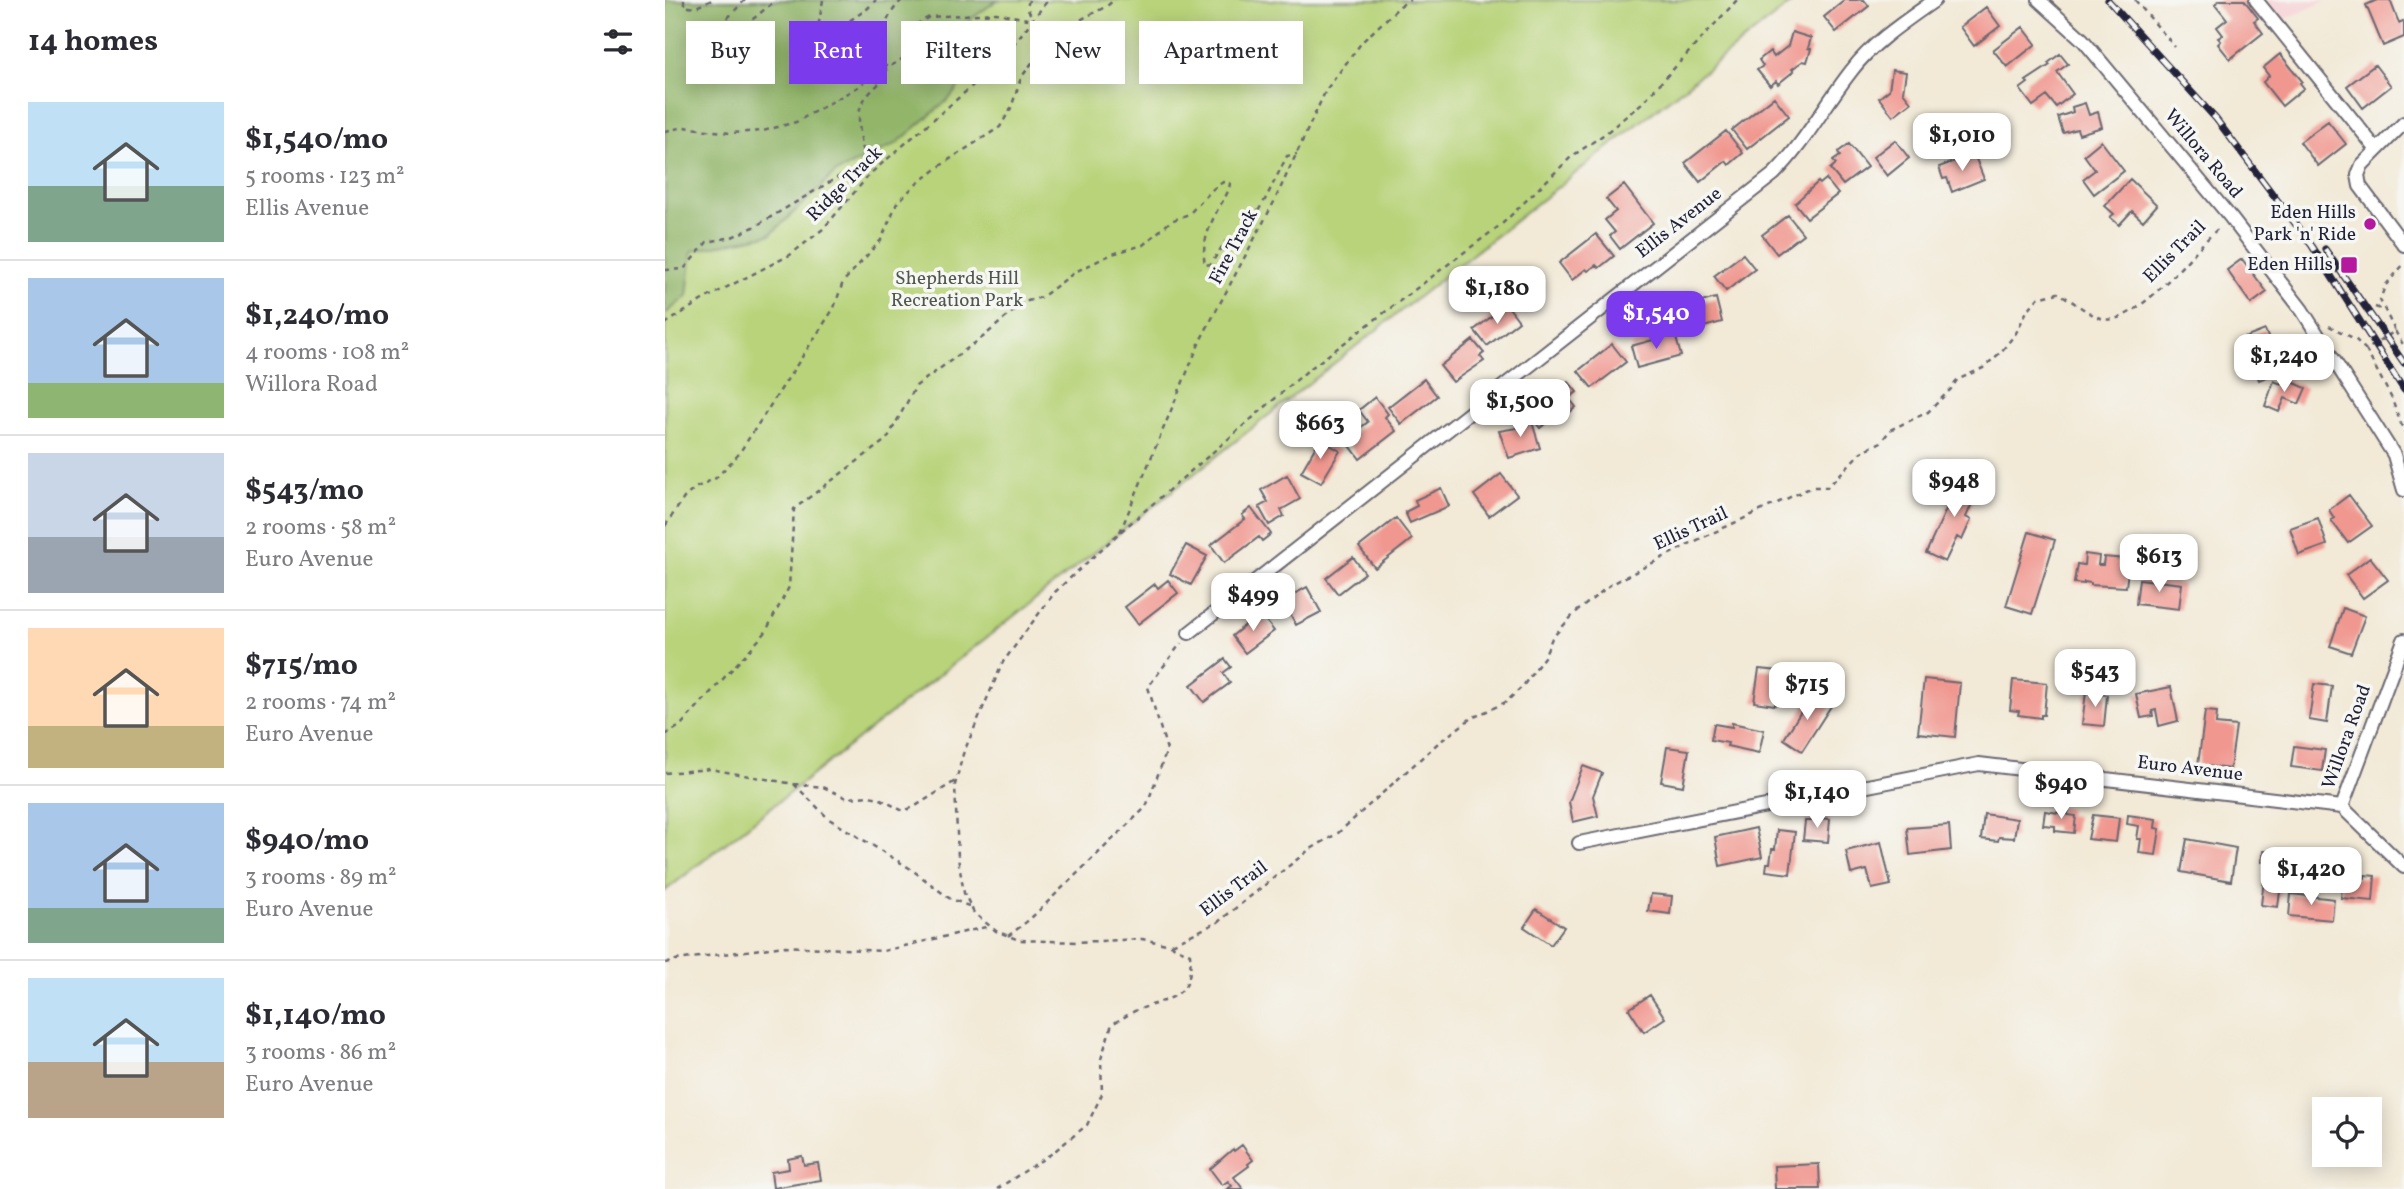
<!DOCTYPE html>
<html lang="en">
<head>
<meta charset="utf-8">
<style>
  :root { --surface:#fff; --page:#f7f7f7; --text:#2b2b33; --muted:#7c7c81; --line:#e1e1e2; --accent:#7c3aed }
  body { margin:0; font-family:Vollkorn,serif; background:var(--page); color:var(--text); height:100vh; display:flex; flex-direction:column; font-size:26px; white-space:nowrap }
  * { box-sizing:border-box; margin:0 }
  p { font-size:23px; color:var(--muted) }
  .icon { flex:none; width:38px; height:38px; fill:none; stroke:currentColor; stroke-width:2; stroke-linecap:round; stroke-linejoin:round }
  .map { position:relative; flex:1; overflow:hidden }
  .side { display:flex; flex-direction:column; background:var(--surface); width:665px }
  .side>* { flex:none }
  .top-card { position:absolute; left:21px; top:21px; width:665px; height:63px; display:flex; gap:14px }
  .tools { position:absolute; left:1647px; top:1097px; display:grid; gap:14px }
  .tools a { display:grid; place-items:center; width:70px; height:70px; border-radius:0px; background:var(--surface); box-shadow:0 4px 18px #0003; font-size:35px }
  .price { position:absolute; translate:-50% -60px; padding:0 16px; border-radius:14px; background:#fff; color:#222; font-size:23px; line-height:46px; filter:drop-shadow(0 2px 4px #0008) }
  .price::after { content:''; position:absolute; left:50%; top:42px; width:21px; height:16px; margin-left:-10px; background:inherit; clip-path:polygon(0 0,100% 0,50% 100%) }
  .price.on { background:var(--accent); color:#fff }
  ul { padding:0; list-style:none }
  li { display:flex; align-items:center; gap:21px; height:175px; padding:0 28px }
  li+li { border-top:2px solid var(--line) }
  li span { display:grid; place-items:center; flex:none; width:196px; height:140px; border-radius:0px; color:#555 }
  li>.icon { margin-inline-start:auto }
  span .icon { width:84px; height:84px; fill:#fffc; stroke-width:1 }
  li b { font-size:30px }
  h2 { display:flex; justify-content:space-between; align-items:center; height:84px; padding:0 28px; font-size:30px }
  .pill { padding:0 24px; border-radius:0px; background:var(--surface); box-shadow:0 4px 18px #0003; font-size:24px; line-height:63px }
  .pill.on { background:var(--accent); color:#fff }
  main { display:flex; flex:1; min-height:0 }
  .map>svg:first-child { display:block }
  .built { fill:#f7cfd4 }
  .green { fill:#b8d379; stroke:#6d7a5a; stroke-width:2 }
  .forest { fill:#92b569; stroke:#5a6c52; stroke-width:2 }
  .building { fill:#f0978f }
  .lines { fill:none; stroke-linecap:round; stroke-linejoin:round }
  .minor-casing { stroke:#6b6871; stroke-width:16 }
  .path { stroke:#6b6871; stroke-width:2.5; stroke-dasharray:5 5; stroke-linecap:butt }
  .minor { stroke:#fff; stroke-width:12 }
  .rail-casing { stroke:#22223b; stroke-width:7 }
  .rail { stroke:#f6f6f2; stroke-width:4.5; stroke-dasharray:13; stroke-linecap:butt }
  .poi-dot { fill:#b5179e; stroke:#f6f6f2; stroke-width:2.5 }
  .labels { text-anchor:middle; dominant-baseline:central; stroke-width:7; stroke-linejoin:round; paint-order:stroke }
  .street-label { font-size:19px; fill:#22223b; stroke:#f6f6f2 }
  .poi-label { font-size:19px; fill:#22223b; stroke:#f6f6f2; text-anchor:end }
  .park-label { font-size:19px; fill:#4f574e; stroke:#f6f6f2 }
</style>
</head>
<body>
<main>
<section class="side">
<h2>14 homes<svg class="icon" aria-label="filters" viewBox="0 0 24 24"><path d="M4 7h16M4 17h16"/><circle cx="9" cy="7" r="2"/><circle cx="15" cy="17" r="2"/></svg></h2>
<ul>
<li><span style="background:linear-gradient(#bfe0f5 60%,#7fa58c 0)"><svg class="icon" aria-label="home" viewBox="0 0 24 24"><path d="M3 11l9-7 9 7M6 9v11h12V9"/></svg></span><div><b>$1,540/mo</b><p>5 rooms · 123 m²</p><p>Ellis Avenue</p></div></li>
<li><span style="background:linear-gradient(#a9c7e8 75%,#8fb573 0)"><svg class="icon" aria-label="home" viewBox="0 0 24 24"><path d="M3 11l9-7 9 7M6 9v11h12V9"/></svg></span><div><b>$1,240/mo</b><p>4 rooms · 108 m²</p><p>Willora Road</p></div></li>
<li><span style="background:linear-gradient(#c9d6e8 60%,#9aa5b1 0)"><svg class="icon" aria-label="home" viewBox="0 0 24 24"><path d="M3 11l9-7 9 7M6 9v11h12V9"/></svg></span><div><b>$543/mo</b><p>2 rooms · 58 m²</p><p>Euro Avenue</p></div></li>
<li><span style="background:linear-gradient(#ffd9b3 70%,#c2b280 0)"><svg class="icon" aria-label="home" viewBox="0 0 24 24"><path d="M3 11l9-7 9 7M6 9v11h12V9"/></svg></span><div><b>$715/mo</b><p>2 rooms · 74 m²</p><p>Euro Avenue</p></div></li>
<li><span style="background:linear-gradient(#a9c7e8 75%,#7fa58c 0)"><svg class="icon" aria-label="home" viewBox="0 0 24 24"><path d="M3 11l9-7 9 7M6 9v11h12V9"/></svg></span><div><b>$940/mo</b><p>3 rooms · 89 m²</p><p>Euro Avenue</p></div></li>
<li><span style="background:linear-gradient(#bfe0f5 60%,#b9a48a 0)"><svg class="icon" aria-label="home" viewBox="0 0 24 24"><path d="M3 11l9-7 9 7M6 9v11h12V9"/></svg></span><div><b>$1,140/mo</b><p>3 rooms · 86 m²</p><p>Euro Avenue</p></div></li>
</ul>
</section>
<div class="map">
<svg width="1739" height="1189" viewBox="0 0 1739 1189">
  <rect width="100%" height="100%" fill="#f6f6f2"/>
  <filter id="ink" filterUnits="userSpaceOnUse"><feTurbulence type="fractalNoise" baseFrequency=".0143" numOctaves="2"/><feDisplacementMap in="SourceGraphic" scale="14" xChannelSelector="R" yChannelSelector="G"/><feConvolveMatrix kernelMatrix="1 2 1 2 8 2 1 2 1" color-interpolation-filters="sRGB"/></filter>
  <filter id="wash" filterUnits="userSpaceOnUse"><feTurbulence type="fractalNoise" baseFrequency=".00686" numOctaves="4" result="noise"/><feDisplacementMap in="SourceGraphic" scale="28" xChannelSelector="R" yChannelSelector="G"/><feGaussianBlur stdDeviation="1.57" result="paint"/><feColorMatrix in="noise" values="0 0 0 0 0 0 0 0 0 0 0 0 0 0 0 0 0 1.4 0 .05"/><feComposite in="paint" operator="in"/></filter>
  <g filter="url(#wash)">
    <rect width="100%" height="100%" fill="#f2e9d6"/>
    <path class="built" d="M 1600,0 L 1663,0 L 1616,21 Z"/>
    <path class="green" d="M 0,0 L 1130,0 L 0,891 Z"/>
    <path class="forest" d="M 0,0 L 332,0 L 305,20 L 306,71 L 284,99 L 231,144 L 170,173 L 106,234 L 27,251 L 22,296 L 0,314 Z"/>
    <g id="blocks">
      <path class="building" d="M 1180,0 L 1199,0 L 1204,6 L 1171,32 L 1159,17 Z
        M 1555,0 L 1579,0 L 1593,18 L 1589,21 L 1598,33 L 1565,59 L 1553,44 L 1556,41 L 1553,38 L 1558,35 L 1552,27 L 1562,19 L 1550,4 Z
        M 1712,0 L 1725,0 L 1734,23 L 1738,21 L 1739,24 L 1739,37 L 1718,46 L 1701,5 Z
        M 1321,7 L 1335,26 L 1309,46 L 1295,27 Z
        M 1358,27 L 1371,44 L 1342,67 L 1328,50 Z
        M 1127,32 L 1146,38 L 1143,48 L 1146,49 L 1142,62 L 1138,61 L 1127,69 L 1129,71 L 1113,84 L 1111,81 L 1105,86 L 1092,70 L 1098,66 L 1094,60 L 1105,51 L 1109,57 L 1123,46 Z
        M 1395,54 L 1403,64 L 1392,72 L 1408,94 L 1391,107 L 1382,96 L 1368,106 L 1355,89 L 1363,83 L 1361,81 L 1385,65 L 1383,63 Z
        M 1615,54 L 1637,81 L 1635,83 L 1639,88 L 1617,106 L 1598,82 L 1604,76 L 1598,68 Z
        M 1710,65 L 1726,86 L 1698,108 L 1682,86 Z
        M 1227,70 L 1241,72 L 1238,92 L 1246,102 L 1228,116 L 1214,98 L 1224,90 Z
        M 1109,97 L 1124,116 L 1082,149 L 1067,130 Z
        M 1420,103 L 1424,115 L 1433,112 L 1437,127 L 1414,134 L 1412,129 L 1398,133 L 1393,117 L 1408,112 L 1407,107 Z
        M 1663,121 L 1681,144 L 1653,166 L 1635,142 Z
        M 1061,131 L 1078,153 L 1064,165 L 1061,161 L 1035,182 L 1020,163 Z
        M 1230,140 L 1244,158 L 1222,176 L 1208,157 Z
        M 1436,141 L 1459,171 L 1429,194 L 1418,179 L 1430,170 L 1419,155 Z
        M 1184,144 L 1202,167 L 1178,185 L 1165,169 L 1171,164 L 1168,161 L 1175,156 L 1173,152 Z
        M 1309,154 L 1319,179 L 1287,192 L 1282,178 L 1278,179 L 1274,167 Z
        M 1161,179 L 1173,194 L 1142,218 L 1130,203 L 1153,182 L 1155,184 Z
        M 1465,179 L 1492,205 L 1478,221 L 1467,211 L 1454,225 L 1445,217 L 1449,214 L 1440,206 Z
        M 959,185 L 988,223 L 955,249 L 945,236 L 950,232 L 940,220 L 951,211 L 941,199 Z
        M 1123,215 L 1138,234 L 1112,254 L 1097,235 Z
        M 931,234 L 949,256 L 934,268 L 931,265 L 923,271 L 921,269 L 907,280 L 894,263 Z
        M 1078,254 L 1090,269 L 1061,291 L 1049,276 Z
        M 1577,259 L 1602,292 L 1586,304 L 1562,270 Z
        M 1051,298 L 1057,322 L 1020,332 L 1014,308 Z
        M 842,305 L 854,321 L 822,346 L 809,330 Z
        M 1600,330 L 1617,371 L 1594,380 L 1577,339 Z
        M 1010,334 L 1016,356 L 972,368 L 966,346 Z
        M 808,340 L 819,353 L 815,356 L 819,361 L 788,382 L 775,366 Z
        M 947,344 L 961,362 L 927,388 L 913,371 Z
        M 1618,378 L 1641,388 L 1634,404 L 1620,398 L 1614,412 L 1600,406 L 1609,381 L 1616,384 Z
        M 759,379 L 772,396 L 736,424 L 723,407 Z
        M 903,381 L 912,392 L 904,398 L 911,407 L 893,422 L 889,417 L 875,428 L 863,413 Z
        M 710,397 L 723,414 L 720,417 L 731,431 L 695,459 L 680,439 L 703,422 L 694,410 Z
        M 862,421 L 863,424 L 867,422 L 875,448 L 844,458 L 834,431 L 852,428 L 851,424 Z
        M 655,439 L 675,451 L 656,483 L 636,472 Z
        M 836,474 L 852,495 L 824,516 L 809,495 Z
        M 622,475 L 635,499 L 616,510 L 619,516 L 604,525 L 594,507 L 603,502 L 596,490 Z
        M 1297,475 L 1316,483 L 1301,517 L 1306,520 L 1297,540 L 1292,537 L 1280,562 L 1261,553 Z
        M 776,488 L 784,506 L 745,523 L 740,512 L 752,506 L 750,500 Z
        M 1684,495 L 1707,526 L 1683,543 L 1666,520 L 1669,518 L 1664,510 Z
        M 586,508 L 606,534 L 597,541 L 594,537 L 559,563 L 546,545 L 580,519 L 577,515 Z
        M 731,518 L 747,539 L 710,568 L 694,547 Z
        M 1653,518 L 1662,545 L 1634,555 L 1625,528 Z
        M 1364,532 L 1390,540 L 1367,614 L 1341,606 Z
        M 521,545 L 542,556 L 526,585 L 505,574 Z
        M 1420,554 L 1434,556 L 1433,565 L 1438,565 L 1439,557 L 1460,559 L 1459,570 L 1463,570 L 1461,587 L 1426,585 L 1426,583 L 1419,582 L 1419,584 L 1409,583 L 1412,564 L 1419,565 Z
        M 688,557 L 700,573 L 673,594 L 661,578 Z
        M 1705,557 L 1723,580 L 1698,598 L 1681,575 Z
        M 1474,579 L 1517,584 L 1514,609 L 1471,604 Z
        M 503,580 L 513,593 L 473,624 L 460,607 L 490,584 L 493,588 Z
        M 642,587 L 656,612 L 631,625 L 618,600 Z
        M 1678,608 L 1700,616 L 1686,653 L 1665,646 Z
        M 595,613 L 609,631 L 580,653 L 567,636 Z
        M 560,659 L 566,667 L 558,673 L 565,683 L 539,702 L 526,685 Z
        M 1094,669 L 1115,671 L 1110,705 L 1089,702 Z
        M 1259,679 L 1295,683 L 1290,737 L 1253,733 Z
        M 1348,680 L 1382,683 L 1379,715 L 1376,715 L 1376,718 L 1353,715 L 1354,711 L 1345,710 Z
        M 1649,684 L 1667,686 L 1662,723 L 1644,720 Z
        M 1506,687 L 1513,721 L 1494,726 L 1491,710 L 1487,711 L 1488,716 L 1476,718 L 1471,694 Z
        M 1421,692 L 1442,695 L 1439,726 L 1417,724 Z
        M 1147,694 L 1166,706 L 1137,751 L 1119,739 Z
        M 1540,711 L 1552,712 L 1551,724 L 1571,726 L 1565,769 L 1533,765 Z
        M 1067,723 L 1099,730 L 1094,753 L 1062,746 L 1063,743 L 1046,740 L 1049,724 L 1067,727 Z
        M 1629,746 L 1660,750 L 1657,771 L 1626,767 Z
        M 1002,747 L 1024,750 L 1018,786 L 996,782 Z
        M 918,766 L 937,773 L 928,796 L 933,816 L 908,822 L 904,802 Z
        M 1394,807 L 1404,808 L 1403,815 L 1411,816 L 1409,833 L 1390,831 L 1390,826 L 1378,825 L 1380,811 L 1394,813 Z
        M 1319,814 L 1352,819 L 1349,838 L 1334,837 L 1333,841 L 1316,839 Z
        M 1428,815 L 1454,818 L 1451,842 L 1423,839 Z
        M 1463,815 L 1491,819 L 1490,828 L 1495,829 L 1491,855 L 1474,853 L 1476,839 L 1472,839 L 1474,826 L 1462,824 Z
        M 1151,818 L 1165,819 L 1163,842 L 1138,840 L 1140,821 L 1150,821 Z
        M 1284,825 L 1286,850 L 1245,855 L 1242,828 Z
        M 1091,828 L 1097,857 L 1055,866 L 1050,837 Z
        M 1112,830 L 1130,832 L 1125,874 L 1101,871 L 1102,863 L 1105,863 L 1107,849 L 1110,849 Z
        M 1522,839 L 1571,848 L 1566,881 L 1516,872 Z
        M 1216,842 L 1226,885 L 1207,889 L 1202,870 L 1186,874 L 1181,851 Z
        M 1598,851 L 1620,853 L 1613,907 L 1596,905 L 1601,862 L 1597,862 Z
        M 1700,875 L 1710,876 L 1708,901 L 1676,898 L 1678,876 L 1700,878 Z
        M 986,894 L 1007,896 L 1005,914 L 983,911 Z
        M 1626,894 L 1669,899 L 1667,920 L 1624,916 Z
        M 871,909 L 899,927 L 886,945 L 859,927 Z
        M 985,995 L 1000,1018 L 979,1032 L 964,1009 Z
        M 577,1145 L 588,1160 L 583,1164 L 584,1166 L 569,1177 L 578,1189 L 562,1189 L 567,1186 L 563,1181 L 557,1185 L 545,1169 L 568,1149 L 569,1151 Z
        M 137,1156 L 139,1165 L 153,1163 L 156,1180 L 108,1188 L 106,1172 L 124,1169 L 123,1159 Z
        M 1154,1164 L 1155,1189 L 1110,1189 L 1109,1166 Z"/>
    </g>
  </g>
  <g filter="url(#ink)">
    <use href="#blocks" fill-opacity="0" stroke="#6b6871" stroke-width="2"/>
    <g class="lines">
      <g class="minor-casing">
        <path id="minor" d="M 1374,0 L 1418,40 L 1566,218 L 1637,310 L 1729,455 L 1739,490
          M 1591,0 L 1712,150
          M 1739,123 L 1697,165 L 1693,175 L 1695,186 L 1739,245
          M 524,633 L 1109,174 C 1140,143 1160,104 1187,70 C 1208,42 1242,20 1270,0
          M 1739,640 L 1677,807 L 1739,867
          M 914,843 L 1314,764 L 1677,807"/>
      </g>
      <path class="path" d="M 19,0 L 19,6 L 29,8 L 47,0
        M 80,0 L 55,26 L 59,36 L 82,24 L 111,0
        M 158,0 L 154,22 L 149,36 L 156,40 L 202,9 L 211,0
        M 237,0 C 219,17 213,41 218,65 L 224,67 L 237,59 L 249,26 L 264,17 L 331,13 L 368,20
        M 364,0 L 362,7 L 368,20
        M 1470,0 L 1510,47
        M 0,131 L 19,127 L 65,133 L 98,131 L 131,122 L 193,87 L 218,65 L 221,68 L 221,75 C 214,86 201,93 196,106 C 190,119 199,161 206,173
        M 0,270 L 19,269 L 42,242 L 67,237 L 89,227 L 175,176 L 201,165
        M 1710,307 L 1719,310
        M 0,324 L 39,299 L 125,255 L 158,229 L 206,173 L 334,63 L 383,0
        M 1664,326 L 1690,339 L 1701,350 L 1730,331 L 1715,300 L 1720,286 L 1739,264
        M 1730,331 L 1739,346
        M 1701,350 L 1726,397 L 1739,432
        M 0,526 L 19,498 L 30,488 L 51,478 L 73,455 L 169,308 L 178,282 L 216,240 L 232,203 L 249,186 L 282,161 L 335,127 L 346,108 L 356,78 L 369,60 L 417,19 L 442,6 L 449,0
        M 455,532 L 536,339 L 609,202 L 661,90 L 697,42 L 735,6 L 745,0
        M 0,735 L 15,726 L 100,633 L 124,587 L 129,509 L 222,439 L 251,386 L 318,337 L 359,302 L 377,297 L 410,272 L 447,254 L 478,245 L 506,221 L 524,214 L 548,189 L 558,182 L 565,183 C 564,193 558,200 553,209 C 544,226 536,246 540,265 L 546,264 L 560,242 L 576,239 L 601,198 L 622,156 L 632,154
        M 0,773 L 45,769 L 129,784 L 158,787 L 182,798 L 204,796 L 214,798 L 238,811 L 249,807 L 292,780
        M 129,784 L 164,819 L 246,869 L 284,898 L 306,907
        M 343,936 L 364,920 L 481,807 L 502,750 L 483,687 L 516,643
        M 507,944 L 553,922 L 644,850 L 673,833 L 772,744 L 805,719 L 841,702 L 858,686 L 879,657 L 887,638 L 910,613 L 945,585 L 1026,543 L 1147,487 L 1163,487 L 1196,452 L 1216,442 L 1225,430 L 1263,412 L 1286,389 L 1292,380 L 1318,368 L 1336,352 L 1351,333 L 1362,311 L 1373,298 L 1393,293 C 1407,300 1420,312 1435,318 C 1469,332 1531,246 1555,227
        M 0,963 L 11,960 L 120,946 L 218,951 L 325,926
        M 332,1189 L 386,1154 L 422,1125 L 437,1094 L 436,1059 L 447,1024 C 455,1020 463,1014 472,1010 C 505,998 529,998 525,954 L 506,945 L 477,939 L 412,942 L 354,940 L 331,931 L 309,913 L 299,893 L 293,858 L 290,785 L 298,754 L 338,662 L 390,592 L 454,533 L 642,371 L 838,223 L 906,157 L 941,133 L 977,103 L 1072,0"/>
      <use href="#minor" class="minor"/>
      <g class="rail-casing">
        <path id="rail" d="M 1443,0 L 1551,119 L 1647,246 L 1739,390
          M 1660,249 L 1739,363"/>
      </g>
      <use href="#rail" class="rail"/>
    </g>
  </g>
  <g class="poi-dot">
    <circle cx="1705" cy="224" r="7"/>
    <rect x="1675" y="256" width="18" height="18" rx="3.5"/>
  </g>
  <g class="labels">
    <g class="street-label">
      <text transform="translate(1538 154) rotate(50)">Willora Road</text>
      <text transform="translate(180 184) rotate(-45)">Ridge Track</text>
      <text transform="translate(1014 223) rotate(-38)">Ellis Avenue</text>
      <text transform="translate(569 247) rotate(-62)">Fire Track</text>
      <text transform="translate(1510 252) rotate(-45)">Ellis Trail</text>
      <text transform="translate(1026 529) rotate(-25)">Ellis Trail</text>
      <text transform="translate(1682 737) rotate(-70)">Willora Road</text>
      <text transform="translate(1525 769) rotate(7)">Euro Avenue</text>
      <text transform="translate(569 889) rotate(-37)">Ellis Trail</text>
    </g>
    <g class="poi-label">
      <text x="1691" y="213">Eden Hills<tspan x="1691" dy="22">Park 'n' Ride</tspan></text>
      <text x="1668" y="265">Eden Hills</text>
    </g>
    <g class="park-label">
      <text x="292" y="279">Shepherds Hill<tspan x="292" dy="22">Recreation Park</tspan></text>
    </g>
  </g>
</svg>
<div class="tools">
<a><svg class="icon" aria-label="locate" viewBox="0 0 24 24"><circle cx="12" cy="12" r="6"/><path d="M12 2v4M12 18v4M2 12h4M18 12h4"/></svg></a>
</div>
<b class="price" style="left:1297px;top:173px">$1,010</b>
<b class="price" style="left:832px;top:326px">$1,180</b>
<b class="price on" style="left:991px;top:351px">$1,540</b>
<b class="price" style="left:1619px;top:394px">$1,240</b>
<b class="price" style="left:855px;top:439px">$1,500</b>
<b class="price" style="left:655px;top:461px">$663</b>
<b class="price" style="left:1289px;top:519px">$948</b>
<b class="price" style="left:1494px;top:594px">$613</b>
<b class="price" style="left:588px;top:633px">$499</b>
<b class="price" style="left:1430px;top:709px">$543</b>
<b class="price" style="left:1142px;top:722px">$715</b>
<b class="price" style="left:1396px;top:821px">$940</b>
<b class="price" style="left:1152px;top:830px">$1,140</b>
<b class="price" style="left:1646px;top:907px">$1,420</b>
<div class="top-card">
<a class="pill">Buy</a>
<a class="pill on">Rent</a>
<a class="pill">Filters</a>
<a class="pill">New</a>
<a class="pill">Apartment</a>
</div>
</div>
</main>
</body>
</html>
